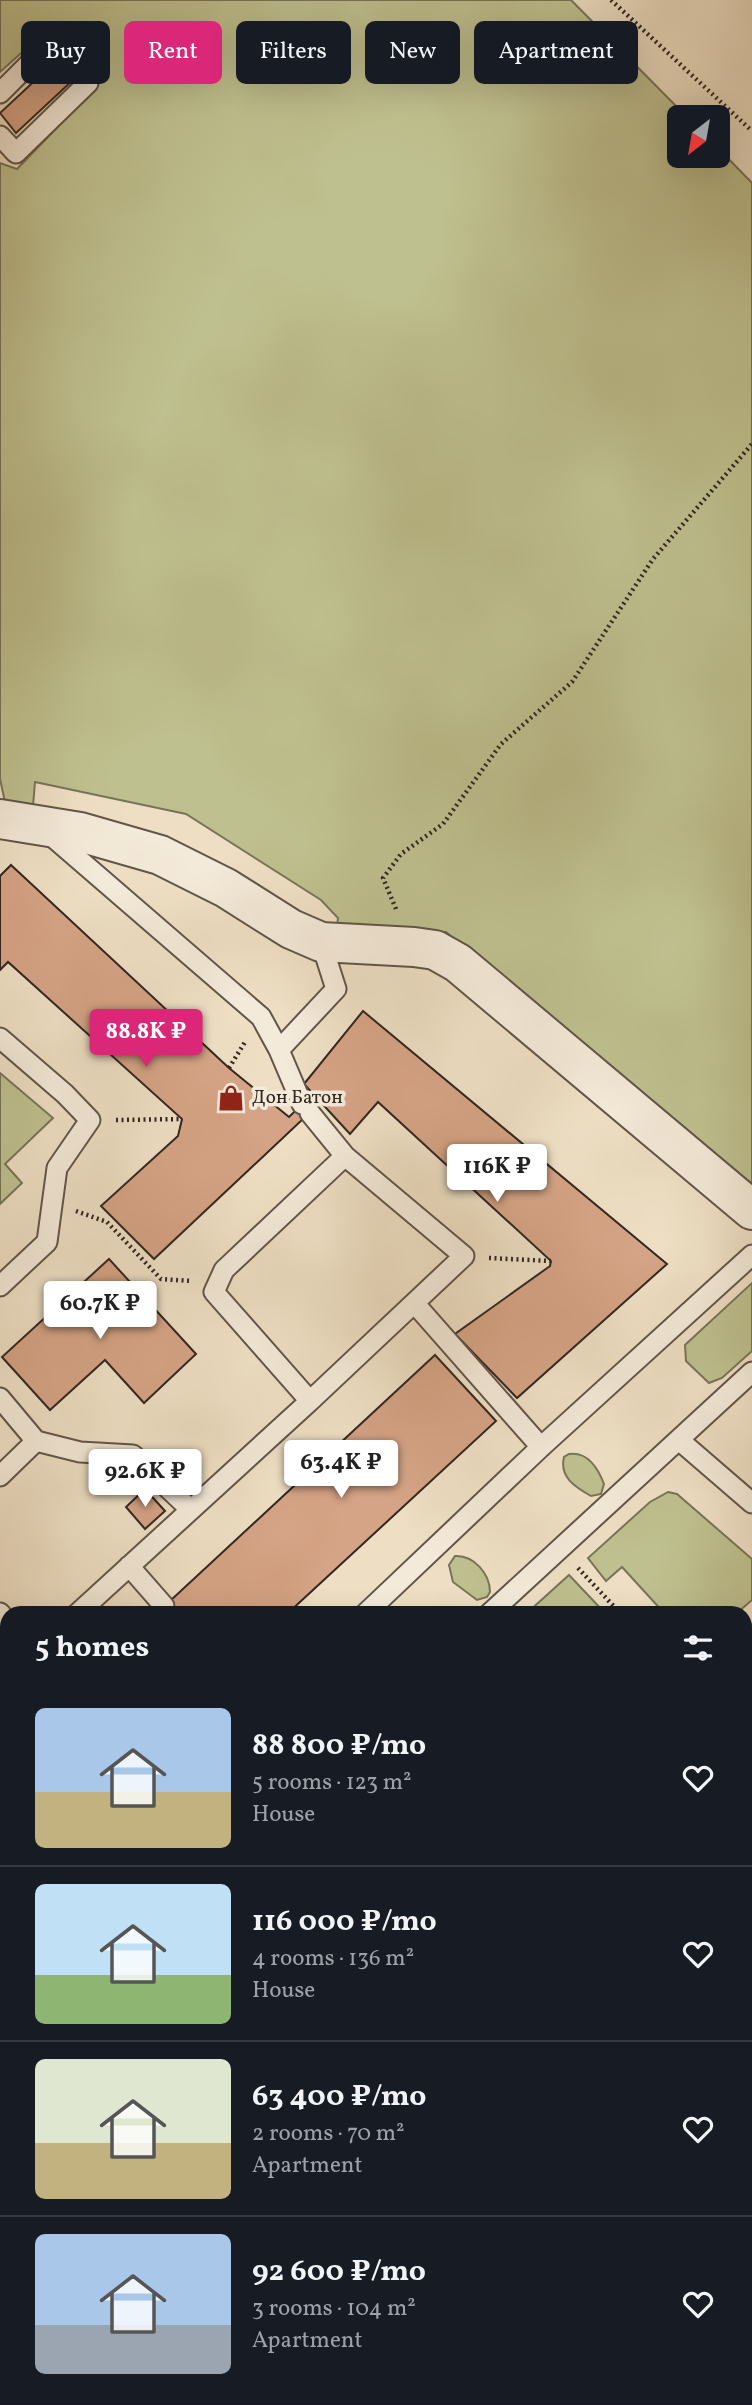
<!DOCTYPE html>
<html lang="en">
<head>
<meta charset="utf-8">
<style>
  :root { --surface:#171b24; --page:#242831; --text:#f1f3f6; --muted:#9ea1a6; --line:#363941; --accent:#db2777 }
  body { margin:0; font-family:Vollkorn,serif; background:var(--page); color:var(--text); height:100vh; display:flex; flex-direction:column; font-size:26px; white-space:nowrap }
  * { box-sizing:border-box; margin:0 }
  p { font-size:23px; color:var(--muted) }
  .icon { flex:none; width:38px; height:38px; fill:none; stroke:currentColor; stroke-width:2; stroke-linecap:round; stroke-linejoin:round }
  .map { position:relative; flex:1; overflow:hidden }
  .sheet { position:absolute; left:0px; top:1606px; width:752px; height:800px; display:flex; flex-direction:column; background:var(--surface); border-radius:21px 21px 0 0; box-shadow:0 7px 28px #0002 }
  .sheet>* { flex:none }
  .top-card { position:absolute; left:21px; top:21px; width:710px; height:63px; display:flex; gap:14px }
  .needle { width:46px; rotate:211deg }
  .fabs { position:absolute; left:667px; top:105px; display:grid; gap:14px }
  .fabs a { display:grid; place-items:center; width:63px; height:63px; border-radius:10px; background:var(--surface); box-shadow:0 7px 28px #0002; font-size:35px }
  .price { position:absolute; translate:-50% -60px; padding:0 16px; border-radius:7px; background:#fff; color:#222; font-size:23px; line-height:46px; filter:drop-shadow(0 2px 4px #0008) }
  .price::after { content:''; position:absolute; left:50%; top:42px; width:21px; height:16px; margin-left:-10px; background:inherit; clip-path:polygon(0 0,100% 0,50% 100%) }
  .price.on { background:var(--accent); color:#fff }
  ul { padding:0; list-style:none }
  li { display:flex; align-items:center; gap:21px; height:175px; padding:0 35px }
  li+li { border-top:2px solid var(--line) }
  li span { display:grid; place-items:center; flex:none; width:196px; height:140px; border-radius:10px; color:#555 }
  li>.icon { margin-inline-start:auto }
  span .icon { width:84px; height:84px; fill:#fffc; stroke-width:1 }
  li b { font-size:30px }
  h2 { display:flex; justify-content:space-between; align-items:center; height:84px; padding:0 35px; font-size:30px }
  .chip { padding:0 24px; border-radius:10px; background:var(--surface); box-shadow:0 7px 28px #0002; font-size:24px; line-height:63px }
  .chip.on { background:var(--accent); color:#fff }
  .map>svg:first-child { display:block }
  .green { fill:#bfc08f; stroke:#787458; stroke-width:2 }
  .building { fill:#d5a385; stroke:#322720; stroke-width:2 }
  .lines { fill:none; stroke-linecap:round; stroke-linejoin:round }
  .service-casing { stroke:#615549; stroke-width:23 }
  .minor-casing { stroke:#615549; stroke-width:42 }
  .path { stroke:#322720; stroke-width:4.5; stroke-dasharray:2 3.5; stroke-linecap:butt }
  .service { stroke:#f4ead9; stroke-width:19 }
  .minor { stroke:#f4ead9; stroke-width:38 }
  .labels { text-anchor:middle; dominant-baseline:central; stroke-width:7; stroke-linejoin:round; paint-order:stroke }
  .poi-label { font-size:19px; fill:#322720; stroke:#f4ead9; text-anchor:start }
</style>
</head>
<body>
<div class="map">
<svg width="752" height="2405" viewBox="0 0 752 2405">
  <rect width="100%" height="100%" fill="#eedfc4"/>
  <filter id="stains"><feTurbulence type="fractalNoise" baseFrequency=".00286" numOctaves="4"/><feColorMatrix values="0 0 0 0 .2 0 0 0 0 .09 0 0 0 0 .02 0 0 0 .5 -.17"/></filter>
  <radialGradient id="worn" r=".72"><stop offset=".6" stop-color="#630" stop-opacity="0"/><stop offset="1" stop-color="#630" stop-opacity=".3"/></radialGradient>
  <path class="green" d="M 0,0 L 571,0 L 687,117 L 679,117 L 679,156 L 718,156 L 718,148 L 752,183 L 752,1192 L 446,932 L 336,934 L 338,918 L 321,900 L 186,814 L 35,782 L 33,806 L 6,807 L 0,779 L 0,163 L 17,169 L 97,86 L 47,30 L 0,72 Z
    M 0,1073 L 53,1118 L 5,1164 L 22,1183 L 0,1204 Z
    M 752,1283 L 752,1351 L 722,1378 L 709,1383 L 686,1361 L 685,1345 Z
    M 569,1454 C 587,1451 598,1468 604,1484 L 601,1494 L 591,1496 C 575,1487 559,1477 564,1457 Z
    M 668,1492 L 677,1494 L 752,1559 L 752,1600 L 737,1613 L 664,1613 L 622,1567 L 606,1581 L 588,1558 L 650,1502 Z
    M 455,1556 C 474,1555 490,1574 490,1592 L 487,1597 L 477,1600 L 453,1582 L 449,1565 Z
    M 569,1575 L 605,1613 L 572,1613 L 567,1608 L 561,1613 L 527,1613 Z
    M 752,1675 L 752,1958 L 746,1956 L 746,1681 Z"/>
  <path class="building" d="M 56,61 L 73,80 L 16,133 L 0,113 Z
    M 11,865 L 229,1068 L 289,1117 L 313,1094 L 320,1103 L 154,1259 L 101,1206 L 178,1136 L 182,1119 L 8,962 L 0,970 L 0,876 Z
    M 363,1011 L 667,1264 L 517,1398 L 455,1334 L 550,1266 L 551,1261 L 378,1102 L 350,1134 L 304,1084 Z
    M 109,1259 L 196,1354 L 144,1403 L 105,1360 L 50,1410 L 2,1357 Z
    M 435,1355 L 496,1421 L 287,1614 L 156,1614 Z
    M 145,1489 L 165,1511 L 145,1529 L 126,1507 Z
    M 0,1691 L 7,1698 L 6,1821 L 0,1814 Z
    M 746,2042 L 752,2044 L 752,2126 L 746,2124 Z
    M 746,2317 L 752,2319 L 752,2399 L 746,2397 Z
    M 100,2399 L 209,2399 L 207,2405 L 98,2405 Z"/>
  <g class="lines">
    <g class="service-casing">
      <path id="service" d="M 0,93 L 49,44 L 88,83 L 16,153 L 0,136
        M 47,832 L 261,1017 L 279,1050 L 336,989 L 321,942
        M 0,1038 L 65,1094 L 90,1120 L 57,1168 L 47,1242 L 0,1286
        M 279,1050 L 302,1104
        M 310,1113 L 345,1156
        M 416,1305 L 541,1447
        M 0,1398 L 36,1441 L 0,1476
        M 679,1440 L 752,1503
        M 36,1441 L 80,1452 L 133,1455 L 190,1509
        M 129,1566 L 164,1606
        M 0,1613 L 7,1621
        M 77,1614 L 310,1401 L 214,1292 L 224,1270 L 345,1156 L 464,1256 L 310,1401
        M 365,1614 L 541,1447 L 752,1255
        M 489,1614 L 752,1372
        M 746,1641 L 752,1635
        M 0,1949 L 7,1942
        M 0,1967 L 7,1974
        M 746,1977 L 752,1979
        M 0,2060 L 7,2054
        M 746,2218 L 752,2220
        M 394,2399 L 412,2405
        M 61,2405 L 63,2399
        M 242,2405 L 243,2399
        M 309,2405 L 311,2399
        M 524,2405 L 526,2405"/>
    </g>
    <g class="minor-casing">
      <path id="minor" d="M 0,819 L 80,832 L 160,855 L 226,888 L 291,929 L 321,942 L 414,947 L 435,950 L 458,963 L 752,1210"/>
    </g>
    <path class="path" d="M 611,0 L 752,131
      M 396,909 L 383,878 L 401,854 L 443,824 L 501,744 L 572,682 L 653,559 L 752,444
      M 229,1068 L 245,1042
      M 116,1120 L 182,1119
      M 76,1211 L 107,1222 L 161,1279 L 191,1281
      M 489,1258 L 551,1261
      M 578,1568 L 621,1614
      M 746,2144 L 752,2137
      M 0,2321 L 7,2315
      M 661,2405 L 662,2399"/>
    <use href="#service" class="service"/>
    <use href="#minor" class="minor"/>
  </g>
  <defs>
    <g id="shop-bare" transform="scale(2.1)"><path d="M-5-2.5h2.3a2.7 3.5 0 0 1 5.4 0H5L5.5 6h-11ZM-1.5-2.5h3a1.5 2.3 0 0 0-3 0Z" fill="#8f2418" stroke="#f4ead9" stroke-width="2.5" paint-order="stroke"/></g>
  </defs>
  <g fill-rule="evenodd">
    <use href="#shop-bare" x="231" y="1098"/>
  </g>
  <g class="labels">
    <g class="poi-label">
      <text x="252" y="1098">Дон Батон</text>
    </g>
  </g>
  <rect width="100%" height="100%" filter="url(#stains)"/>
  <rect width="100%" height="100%" fill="url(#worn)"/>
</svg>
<div class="fabs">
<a><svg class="needle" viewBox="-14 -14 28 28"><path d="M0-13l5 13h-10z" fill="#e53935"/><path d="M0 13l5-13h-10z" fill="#9ea1a6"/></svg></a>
</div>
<b class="price on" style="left:146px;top:1069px">88.8K ₽</b>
<b class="price" style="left:497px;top:1204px">116K ₽</b>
<b class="price" style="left:100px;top:1341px">60.7K ₽</b>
<b class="price" style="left:341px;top:1500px">63.4K ₽</b>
<b class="price" style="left:145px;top:1509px">92.6K ₽</b>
<div class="top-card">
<a class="chip">Buy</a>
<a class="chip on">Rent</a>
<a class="chip">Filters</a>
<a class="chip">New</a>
<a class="chip">Apartment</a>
</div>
<section class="sheet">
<h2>5 homes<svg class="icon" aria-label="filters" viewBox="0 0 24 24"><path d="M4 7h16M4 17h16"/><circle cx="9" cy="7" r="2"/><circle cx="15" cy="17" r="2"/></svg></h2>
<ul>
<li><span style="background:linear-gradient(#a9c7e8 60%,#c2b280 0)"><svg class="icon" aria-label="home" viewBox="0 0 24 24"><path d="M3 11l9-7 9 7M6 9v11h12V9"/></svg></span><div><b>88 800 ₽/mo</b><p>5 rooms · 123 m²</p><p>House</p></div><svg class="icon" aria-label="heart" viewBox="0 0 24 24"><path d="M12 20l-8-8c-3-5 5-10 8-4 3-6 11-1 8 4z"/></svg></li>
<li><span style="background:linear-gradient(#bfe0f5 65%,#8fb573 0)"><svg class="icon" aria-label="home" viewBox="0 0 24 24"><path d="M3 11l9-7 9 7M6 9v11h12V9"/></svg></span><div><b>116 000 ₽/mo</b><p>4 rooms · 136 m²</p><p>House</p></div><svg class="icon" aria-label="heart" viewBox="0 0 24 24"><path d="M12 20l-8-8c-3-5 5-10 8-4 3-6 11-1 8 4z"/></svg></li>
<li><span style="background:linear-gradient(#dfe7d0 60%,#c2b280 0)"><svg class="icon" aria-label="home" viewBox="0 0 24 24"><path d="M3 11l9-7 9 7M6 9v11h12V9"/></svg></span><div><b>63 400 ₽/mo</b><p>2 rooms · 70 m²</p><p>Apartment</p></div><svg class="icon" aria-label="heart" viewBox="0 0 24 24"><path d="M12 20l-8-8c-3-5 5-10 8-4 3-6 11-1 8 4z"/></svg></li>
<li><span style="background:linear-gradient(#a9c7e8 65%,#9aa5b1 0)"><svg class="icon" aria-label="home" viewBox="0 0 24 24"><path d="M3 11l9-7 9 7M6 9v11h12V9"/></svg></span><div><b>92 600 ₽/mo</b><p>3 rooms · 104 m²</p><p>Apartment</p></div><svg class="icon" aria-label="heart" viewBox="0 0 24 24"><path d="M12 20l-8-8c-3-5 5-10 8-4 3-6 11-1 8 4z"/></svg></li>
</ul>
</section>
</div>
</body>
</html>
